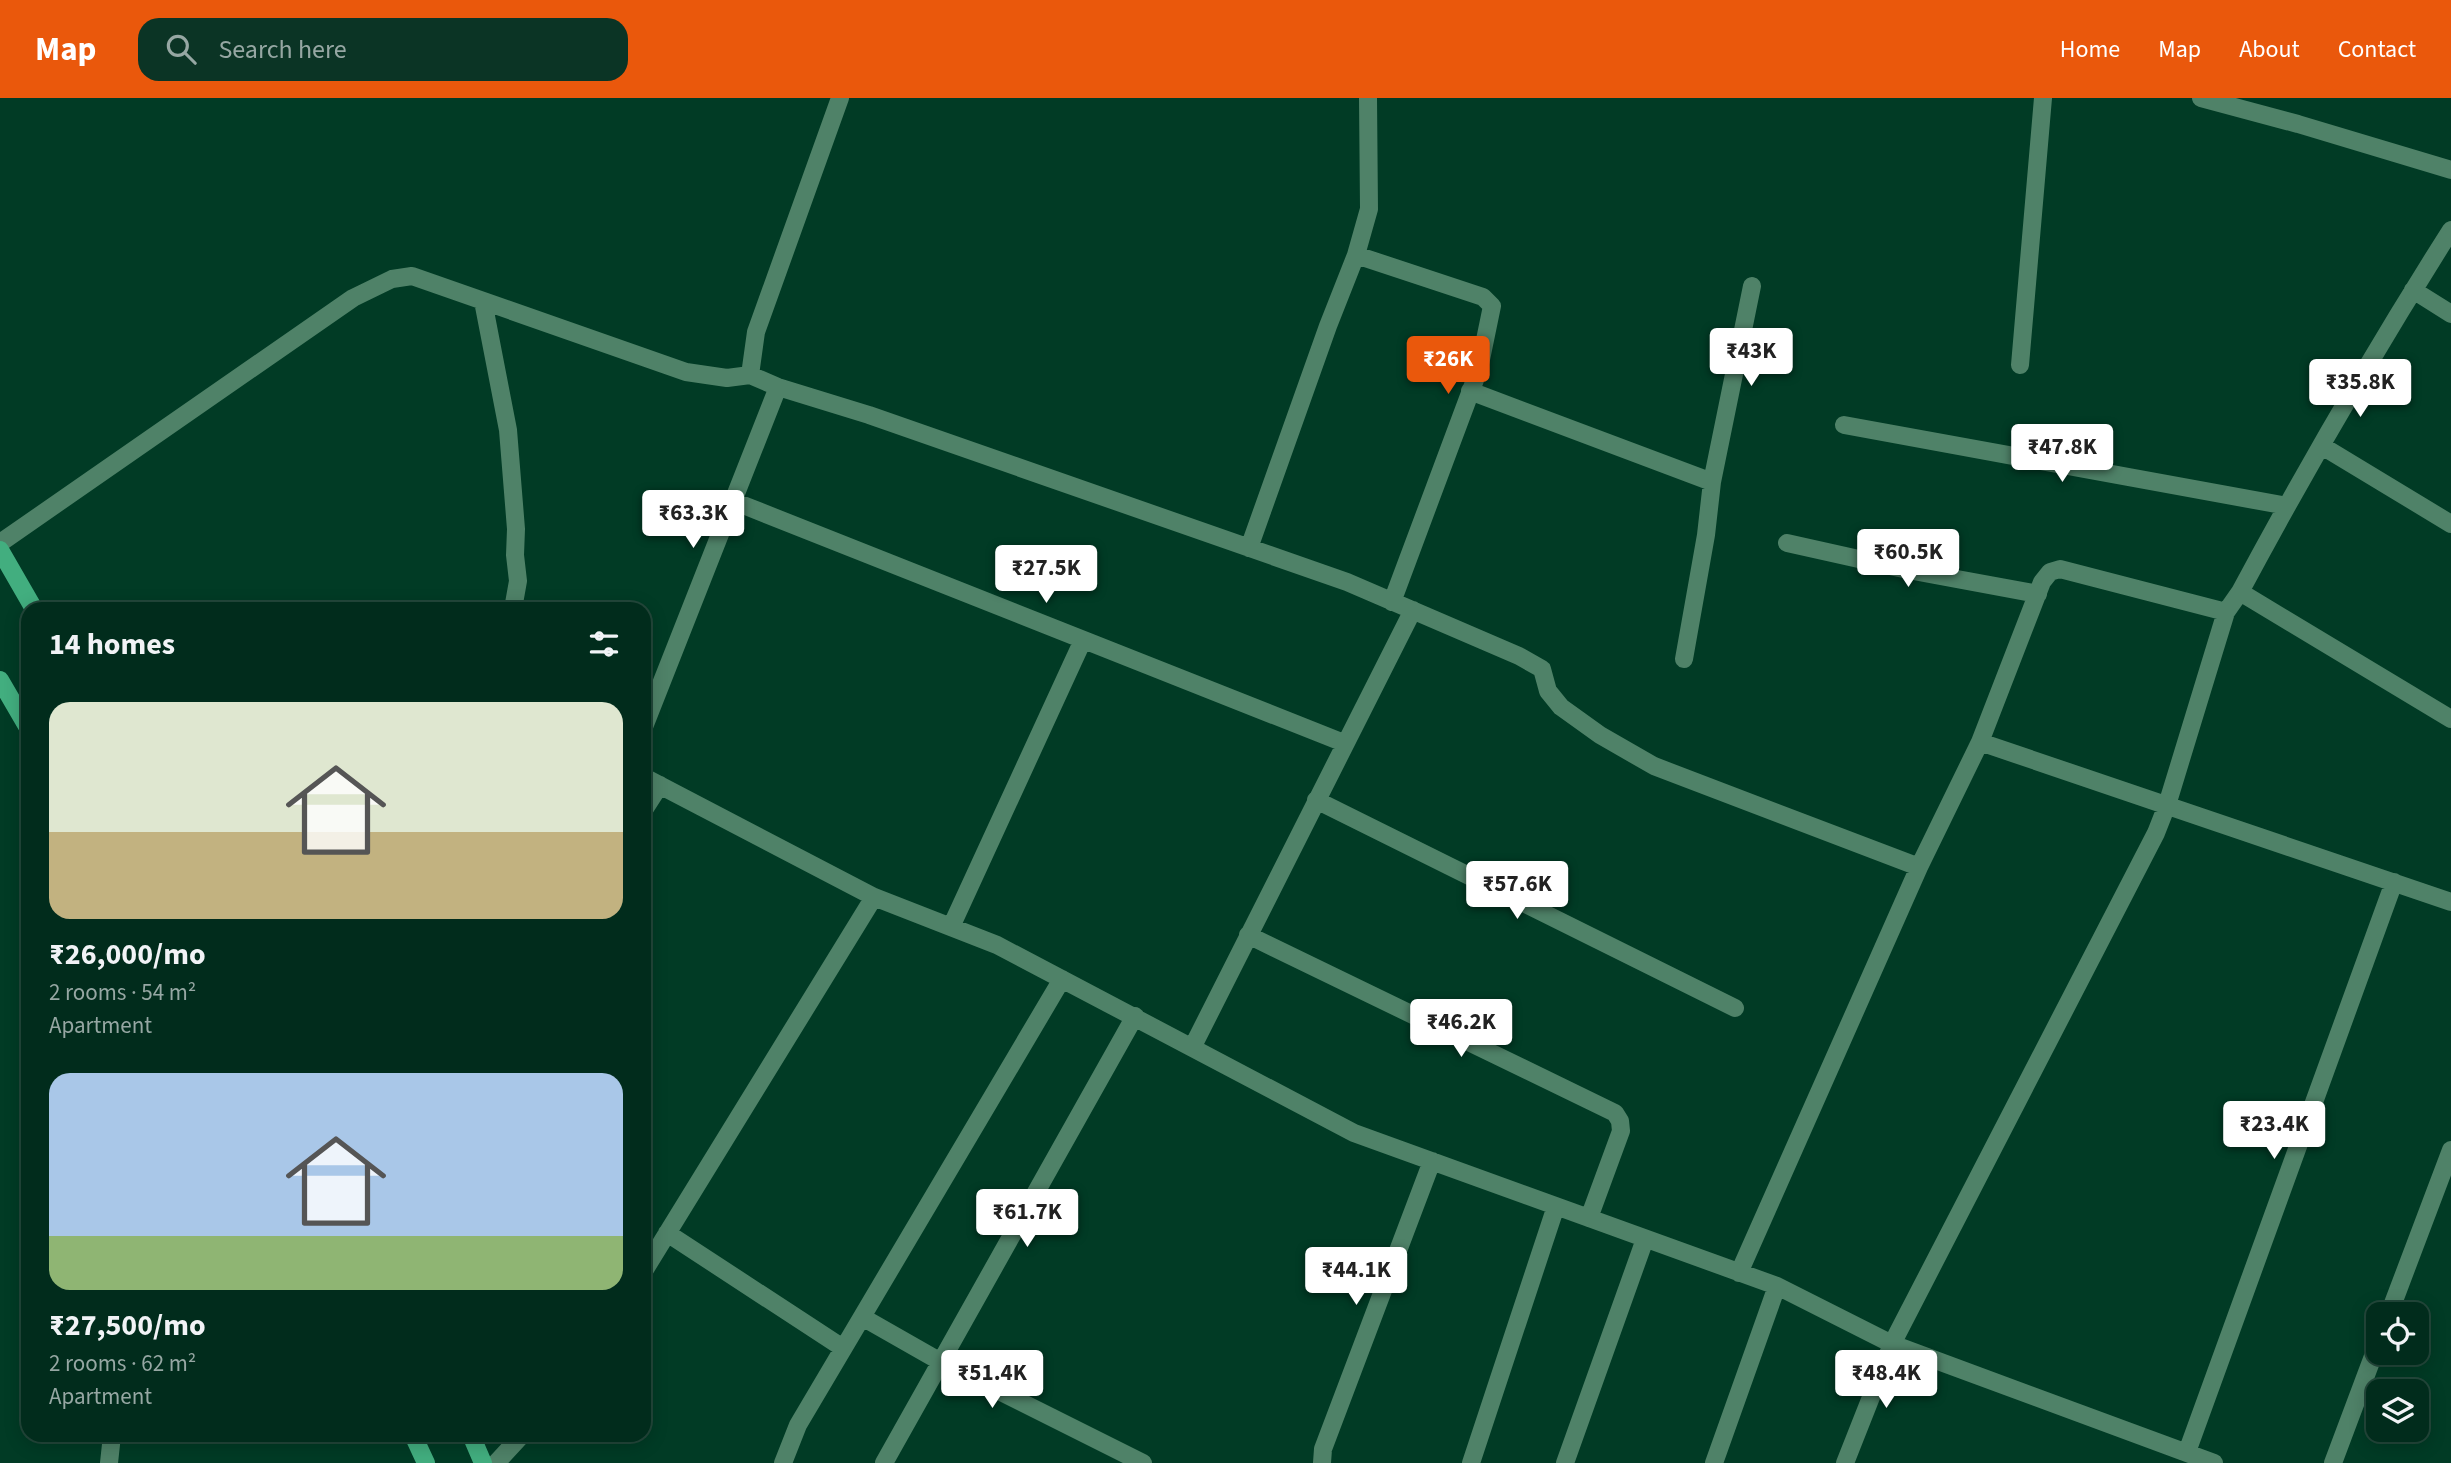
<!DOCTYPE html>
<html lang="en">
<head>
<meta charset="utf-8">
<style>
  :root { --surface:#012c1c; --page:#0b3425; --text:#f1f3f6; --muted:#96a7a3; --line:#23483b; --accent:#ea580c }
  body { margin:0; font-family:"Source Sans 3",sans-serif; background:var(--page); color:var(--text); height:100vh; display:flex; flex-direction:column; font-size:26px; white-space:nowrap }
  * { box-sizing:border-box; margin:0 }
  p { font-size:23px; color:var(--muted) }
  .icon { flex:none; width:38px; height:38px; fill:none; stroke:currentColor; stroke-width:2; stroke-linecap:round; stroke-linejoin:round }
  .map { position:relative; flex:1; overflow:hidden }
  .sheet { position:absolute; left:21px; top:504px; width:630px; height:840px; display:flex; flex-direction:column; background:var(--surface); border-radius:21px; box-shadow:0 4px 18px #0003,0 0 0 2px var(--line) }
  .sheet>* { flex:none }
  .controls { position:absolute; left:2366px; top:1204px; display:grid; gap:14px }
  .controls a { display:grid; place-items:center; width:63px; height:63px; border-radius:14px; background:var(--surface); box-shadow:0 4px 18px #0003,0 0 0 2px var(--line); font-size:35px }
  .price { position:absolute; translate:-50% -60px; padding:0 16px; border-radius:7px; background:#fff; color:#222; font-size:23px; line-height:46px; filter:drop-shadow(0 2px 4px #0008) }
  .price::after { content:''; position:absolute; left:50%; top:42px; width:21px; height:16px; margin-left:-10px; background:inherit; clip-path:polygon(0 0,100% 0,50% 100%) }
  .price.selected { background:var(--accent); color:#fff }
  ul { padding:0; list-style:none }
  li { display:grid; align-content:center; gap:14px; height:371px; padding:0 28px }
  li span { display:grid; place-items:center; height:217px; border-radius:21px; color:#555 }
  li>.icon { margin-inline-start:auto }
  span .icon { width:126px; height:126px; fill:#fffc; stroke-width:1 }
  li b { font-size:30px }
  h2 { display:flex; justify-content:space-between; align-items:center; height:84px; padding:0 28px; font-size:30px }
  header { display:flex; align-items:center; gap:42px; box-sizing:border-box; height:98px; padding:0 35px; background:var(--accent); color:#fff }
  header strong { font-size:33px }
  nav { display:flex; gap:38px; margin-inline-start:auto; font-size:24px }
  .search { width:490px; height:63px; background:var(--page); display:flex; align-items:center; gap:18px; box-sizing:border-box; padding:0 24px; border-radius:21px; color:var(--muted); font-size:26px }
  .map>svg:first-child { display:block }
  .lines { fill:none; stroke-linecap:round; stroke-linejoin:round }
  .minor { stroke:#4f8268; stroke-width:18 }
  .major { stroke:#42ae7f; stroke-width:18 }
</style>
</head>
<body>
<header>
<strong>Map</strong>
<div class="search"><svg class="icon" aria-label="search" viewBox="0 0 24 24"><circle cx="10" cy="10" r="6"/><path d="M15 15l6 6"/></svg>Search here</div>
<nav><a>Home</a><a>Map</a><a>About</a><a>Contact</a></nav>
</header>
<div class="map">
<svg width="2451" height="1365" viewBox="0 0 2451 1365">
  <rect width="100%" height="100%" fill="#013b25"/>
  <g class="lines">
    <path class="minor" d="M 840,0 L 756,234 L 750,277 L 778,289 L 869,317 L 1347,484 L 1519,558 L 1542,571 L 1548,593 L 1561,609 L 1600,637 L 1654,668 L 1919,769
      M 2201,0 L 2298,26 L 2451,72
      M 1356,157 L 1483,199 L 1492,208 L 1479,271 L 1392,504
      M 2413,192 L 2451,216
      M 483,203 L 508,332 L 516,431 L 515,457 L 518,483 L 513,511
      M 2020,267 L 2043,0
      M 1470,293 L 1712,384 L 1706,437 L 1684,561
      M 1844,327 L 2287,408
      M 2322,348 L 2451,426
      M 1712,384 L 1752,188
      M 733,403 L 1344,645
      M 0,445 L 353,200 L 392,181 L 412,178 L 686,274 L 727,280 L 750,277
      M 1787,445 L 1908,472 L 2038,496
      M 1249,450 L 1328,228 L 1356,157 L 1369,111 L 1368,0
      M 2240,494 C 2306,371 2376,250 2451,132
      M 644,629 L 778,289
      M 1980,644 L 2042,484 L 2050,474 L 2060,471 L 2226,514
      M 644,679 L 874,799 L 997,847 L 1354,1035 L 1777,1188 L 1892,1246 L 2214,1365
      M 1316,702 L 1735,910
      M 644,712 L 660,687
      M 951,829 L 1083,542
      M 1248,837 L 1615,1015 L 1620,1023 L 1621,1033 L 1589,1120
      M 1193,948 L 1413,512
      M 667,1135 L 843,1250
      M 644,1173 L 874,799
      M 1739,1175 L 1919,769 L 1980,644 L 2451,804
      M 2389,1216 L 2451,1052
      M 862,1219 L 941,1264 L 1143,1365
      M 2187,1354 L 2394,784
      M 109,1365 L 112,1337
      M 496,1365 L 522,1337
      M 783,1365 L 798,1327 L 1062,881
      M 884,1365 L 1135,918
      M 1322,1365 L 1323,1351 L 1432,1063
      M 1471,1365 L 1556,1108
      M 1565,1365 L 1645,1141
      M 1714,1365 L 1777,1188
      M 1845,1365 L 1892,1246 L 2156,735 L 2167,707 L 2226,514 L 2240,494 L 2451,621
      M 2333,1365 L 2378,1245"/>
    <path class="major" d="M 0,452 L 34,511
      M 0,582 L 28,630
      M 413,1337 L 426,1365
      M 471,1337 L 483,1365"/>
  </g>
</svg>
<div class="controls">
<a><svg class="icon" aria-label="locate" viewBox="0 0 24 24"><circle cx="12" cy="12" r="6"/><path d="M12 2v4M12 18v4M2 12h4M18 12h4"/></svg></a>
<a><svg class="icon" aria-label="layers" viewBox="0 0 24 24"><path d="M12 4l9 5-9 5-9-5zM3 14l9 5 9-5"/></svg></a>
</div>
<b class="price" style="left:1751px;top:290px">₹43K</b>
<b class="price selected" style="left:1448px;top:298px">₹26K</b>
<b class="price" style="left:2360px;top:321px">₹35.8K</b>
<b class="price" style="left:2062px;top:386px">₹47.8K</b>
<b class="price" style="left:693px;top:452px">₹63.3K</b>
<b class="price" style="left:1908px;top:491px">₹60.5K</b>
<b class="price" style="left:1046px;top:507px">₹27.5K</b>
<b class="price" style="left:1517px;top:823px">₹57.6K</b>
<b class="price" style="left:1461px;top:961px">₹46.2K</b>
<b class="price" style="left:2274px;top:1063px">₹23.4K</b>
<b class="price" style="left:1027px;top:1151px">₹61.7K</b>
<b class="price" style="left:1356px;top:1209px">₹44.1K</b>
<b class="price" style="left:992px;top:1312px">₹51.4K</b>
<b class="price" style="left:1886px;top:1312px">₹48.4K</b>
<section class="sheet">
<h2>14 homes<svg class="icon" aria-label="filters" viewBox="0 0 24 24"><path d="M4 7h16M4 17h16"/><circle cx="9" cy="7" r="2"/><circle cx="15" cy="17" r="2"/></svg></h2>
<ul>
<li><span style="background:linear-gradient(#dfe7d0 60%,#c2b280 0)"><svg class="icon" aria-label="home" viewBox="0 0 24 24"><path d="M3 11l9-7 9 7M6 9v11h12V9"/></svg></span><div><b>₹26,000/mo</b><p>2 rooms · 54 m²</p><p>Apartment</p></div></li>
<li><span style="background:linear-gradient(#a9c7e8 75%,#8fb573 0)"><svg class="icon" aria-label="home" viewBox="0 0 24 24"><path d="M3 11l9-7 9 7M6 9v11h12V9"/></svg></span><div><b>₹27,500/mo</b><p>2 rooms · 62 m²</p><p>Apartment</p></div></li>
</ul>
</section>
</div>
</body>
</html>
